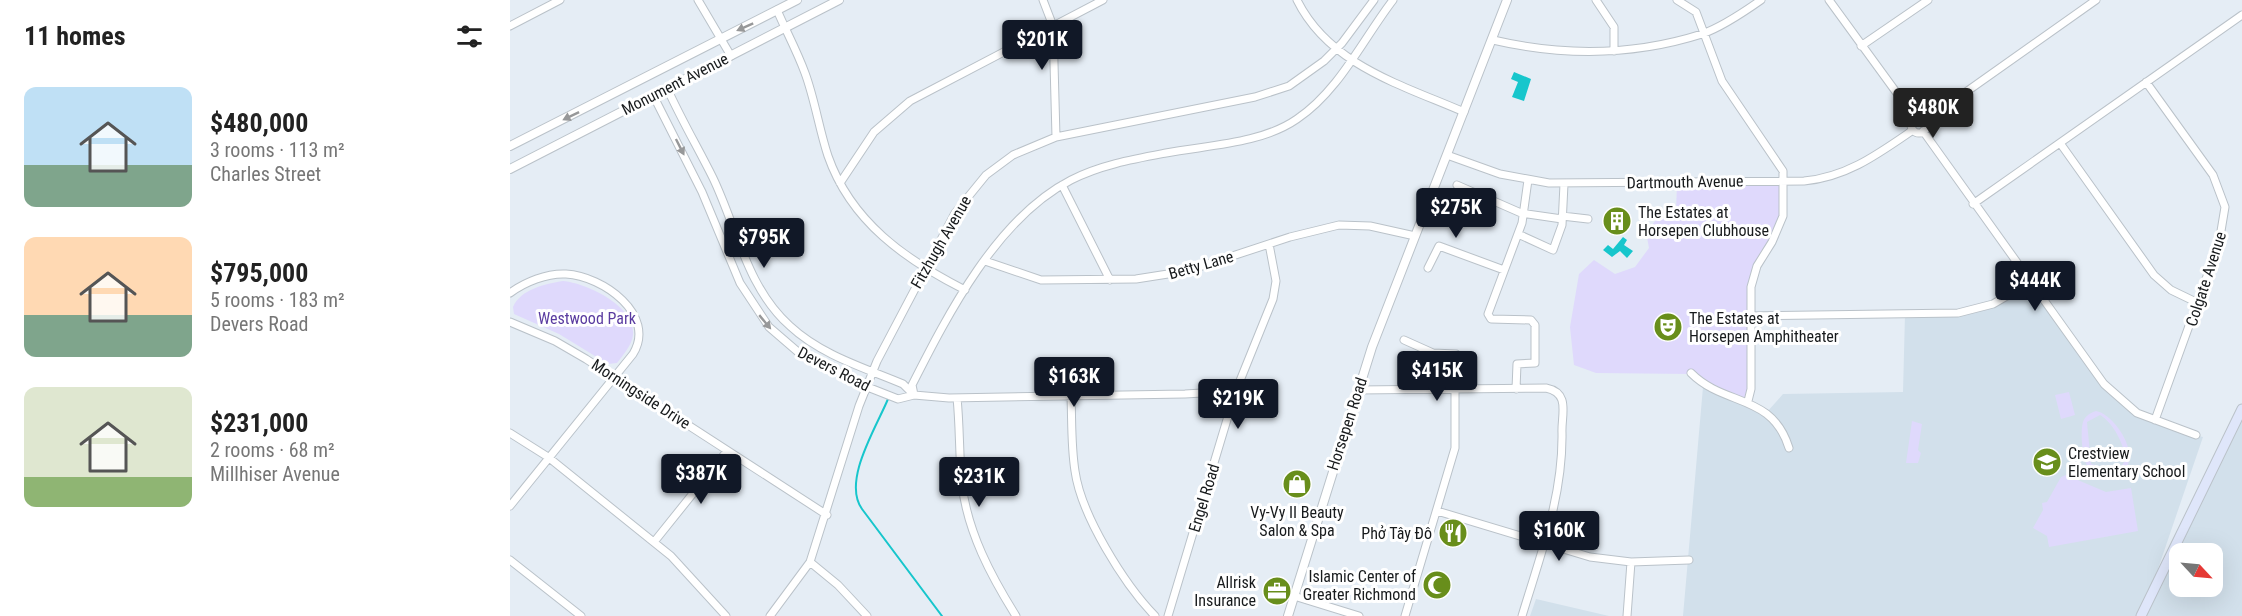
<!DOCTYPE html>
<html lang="en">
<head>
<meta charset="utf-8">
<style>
  :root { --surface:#fff; --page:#f6f6f6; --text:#222; --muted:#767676; --accent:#111827 }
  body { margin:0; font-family:"Roboto Condensed",sans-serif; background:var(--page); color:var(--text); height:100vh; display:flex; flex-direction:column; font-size:22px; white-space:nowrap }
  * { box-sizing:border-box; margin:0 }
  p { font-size:20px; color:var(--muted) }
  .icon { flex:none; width:33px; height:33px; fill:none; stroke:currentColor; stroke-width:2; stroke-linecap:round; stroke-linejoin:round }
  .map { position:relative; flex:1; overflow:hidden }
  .side { display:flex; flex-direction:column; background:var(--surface); width:510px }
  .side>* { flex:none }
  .needle { width:39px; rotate:116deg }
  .buttons { position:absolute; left:1659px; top:543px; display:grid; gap:12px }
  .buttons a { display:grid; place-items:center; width:54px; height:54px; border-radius:12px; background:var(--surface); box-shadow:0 6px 24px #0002; font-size:30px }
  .price { position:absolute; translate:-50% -51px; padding:0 14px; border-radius:6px; background:var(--accent); color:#fff; font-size:20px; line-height:39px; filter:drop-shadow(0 2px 3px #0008) }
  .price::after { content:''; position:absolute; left:50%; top:36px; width:18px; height:14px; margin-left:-9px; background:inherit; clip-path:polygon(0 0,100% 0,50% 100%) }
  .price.active { background:#222; color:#fff }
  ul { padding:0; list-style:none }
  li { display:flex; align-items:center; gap:18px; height:150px; padding:0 24px }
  li span { display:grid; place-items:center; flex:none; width:168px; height:120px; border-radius:12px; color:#555 }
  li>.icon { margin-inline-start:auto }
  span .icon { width:72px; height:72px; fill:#fffc; stroke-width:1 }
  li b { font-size:26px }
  h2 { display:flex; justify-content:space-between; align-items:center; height:72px; padding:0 24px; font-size:26px }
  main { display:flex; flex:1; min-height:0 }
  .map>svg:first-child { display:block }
  .built { fill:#d2e0eb; fill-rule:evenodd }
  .green { fill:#dfd9fc; fill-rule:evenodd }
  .water { fill:#17c6cc }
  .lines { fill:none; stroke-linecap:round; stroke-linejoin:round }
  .stream { stroke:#17c6cc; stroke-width:2 }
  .minor-casing { stroke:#bac2c9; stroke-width:9 }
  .tertiary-casing { stroke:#bac2c9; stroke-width:10 }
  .secondary-casing { stroke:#bac2c9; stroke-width:11 }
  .minor { stroke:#fff; stroke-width:7 }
  .tertiary { stroke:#fff; stroke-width:8 }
  .secondary { stroke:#dfe6fa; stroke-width:9 }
  .oneway { fill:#979899 }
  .labels { text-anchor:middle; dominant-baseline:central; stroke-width:6; stroke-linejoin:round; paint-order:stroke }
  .street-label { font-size:16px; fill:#171a1c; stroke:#fff }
  .poi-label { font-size:16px; fill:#171a1c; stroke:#fff; text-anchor:start }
  .park-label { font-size:16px; fill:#5a3ca0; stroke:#fff }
</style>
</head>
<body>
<main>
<section class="side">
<h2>11 homes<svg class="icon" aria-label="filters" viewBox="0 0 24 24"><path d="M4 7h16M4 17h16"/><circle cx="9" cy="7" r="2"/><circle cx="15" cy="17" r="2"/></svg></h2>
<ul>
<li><span style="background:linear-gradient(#bfe0f5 65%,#7fa58c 0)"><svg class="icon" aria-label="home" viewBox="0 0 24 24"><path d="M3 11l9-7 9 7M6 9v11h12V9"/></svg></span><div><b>$480,000</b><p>3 rooms · 113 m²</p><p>Charles Street</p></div></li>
<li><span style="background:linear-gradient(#ffd9b3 65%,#7fa58c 0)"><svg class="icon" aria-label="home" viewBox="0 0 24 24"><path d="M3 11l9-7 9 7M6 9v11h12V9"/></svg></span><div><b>$795,000</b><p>5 rooms · 183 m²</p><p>Devers Road</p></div></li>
<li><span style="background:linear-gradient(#dfe7d0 75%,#8fb573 0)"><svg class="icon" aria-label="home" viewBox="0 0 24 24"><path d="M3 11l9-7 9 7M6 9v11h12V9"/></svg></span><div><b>$231,000</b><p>2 rooms · 68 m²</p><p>Millhiser Avenue</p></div></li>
</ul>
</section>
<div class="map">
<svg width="1732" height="616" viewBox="0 0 1732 616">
  <rect width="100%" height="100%" fill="#e5edf5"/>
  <path class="built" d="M 1519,282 L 1609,400 L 1661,429 L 1693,437 L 1636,604 L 1732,409 L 1732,616 L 1173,616 L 1193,387 L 1257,412 L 1273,394 L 1393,392 L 1395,314 L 1434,314 L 1479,306 ZM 1670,554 L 1702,554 L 1702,586 L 1670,586 Z
    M 1026,599 L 1099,616 L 1020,616 Z"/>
  <path class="green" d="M 1275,182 L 1273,211 L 1242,282 L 1240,401 L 1193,387 L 1180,374 L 1086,373 L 1064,365 L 1060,327 L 1069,274 L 1084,260 L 1105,274 L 1125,267 L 1139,248 L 1136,232 L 1146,220 L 1162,217 L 1166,213 L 1167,183 Z
    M 53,281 C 76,283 126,306 123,335 C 122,345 113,355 107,363 L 98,364 L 49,334 L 4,314 L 3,307 C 11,289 35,284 53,281 Z
    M 1559,392 L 1565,415 L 1551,419 L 1545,395 Z
    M 1586,411 C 1604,414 1631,454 1614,470 C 1610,475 1603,475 1597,474 C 1591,473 1584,472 1579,468 C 1572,461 1570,432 1573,422 C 1575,416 1580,413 1586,411 ZM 1590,415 C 1603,422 1616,447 1615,461 L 1608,471 L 1581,464 L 1577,422 Z
    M 1402,421 L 1412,424 L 1408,450 L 1411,453 L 1408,463 L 1396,463 Z
    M 1556,475 L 1596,492 L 1621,488 L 1628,531 L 1539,547 L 1537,536 L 1523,528 L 1533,510 L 1532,503 L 1537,502 L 1551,477 Z"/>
  <path class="water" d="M 1004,72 L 1021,79 L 1014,101 L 1002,97 L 1008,82 L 1001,79 Z
    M 1113,237 L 1117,240 L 1114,245 L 1123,251 L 1117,258 L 1110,251 L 1102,257 L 1093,250 L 1098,245 L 1103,249 Z"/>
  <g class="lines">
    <path class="stream" d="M 378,399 C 366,428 332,481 352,509 L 432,616"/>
    <g class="minor-casing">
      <path id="minor" d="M 188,0 L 221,56
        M 533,0 L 543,26 L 546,137
        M 787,0 C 819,65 892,85 954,112
        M 1086,0 L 1104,27 L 1104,51
        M 1167,0 L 1186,12 L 1212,81 L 1273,171 L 1273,216 L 1262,242 L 1247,266 L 1241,287 L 1241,389 L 1238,401
        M 1319,0 L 1405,118
        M 267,10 C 276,31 287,51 295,73 C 305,100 309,129 318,156 C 341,222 396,260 455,290
        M 0,26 L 50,0
        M 983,40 C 1052,56 1123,56 1192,34 C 1212,27 1234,12 1251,0
        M 1351,46 L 1418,0
        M 1636,82 L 1703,175 L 1715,207 L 1709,243 L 1645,420
        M 157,88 C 171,119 188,148 203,178 C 227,228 237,288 280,326 C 311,355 355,368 393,384 L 404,395
        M 143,95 L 192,192 L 230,283 L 259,327 L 288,352 L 360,388 L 388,399 L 404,395 L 439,398 L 675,394 L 726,391
        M1401 125a8 8 0 1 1 16 0a8 8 0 1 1-16 0Z
        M 1415,121 L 1586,0
        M 1413,131 L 1594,384 L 1627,413 L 1686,435
        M 1550,143 L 1644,275 L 1661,290 L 1688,303
        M 937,155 L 990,174 L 1039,183 L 1294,181 C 1337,177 1368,154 1403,130
        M 330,183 L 364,132 L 400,101 L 593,0
        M 552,185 L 600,280
        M 947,185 L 1011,213 L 1052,219
        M 1463,204 L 1732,15
        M 1052,216 L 1078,219
        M 1008,234 L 1043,250 L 1052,225 L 1054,184
        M 475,261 L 531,280 L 626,279 L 677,271 L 780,237 L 829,225 L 860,226 L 905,236
        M 918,268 L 929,246 L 994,270
        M 0,293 C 15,282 37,273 56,274 C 93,276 147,315 123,354 L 0,506
        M 1240,316 L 1448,313 L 1483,304 L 1519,283
        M 0,322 L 45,341 L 76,359 L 317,515
        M 894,340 L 923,353 L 946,354 L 949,380 L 945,390 L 945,448 L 895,616
        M 1181,373 C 1215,407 1262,393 1279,448
        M 1006,389 L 1007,364 L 1025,363 L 1025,325 L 1021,320 L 981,319 L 978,314 L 1012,223 L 1018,180
        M 848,390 L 1036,388 C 1061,393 1051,415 1052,433 C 1053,497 1030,556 1012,616
        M 404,395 L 402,385 C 438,314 487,218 561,180 C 590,165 624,159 656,153 C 698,145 751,144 787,119 C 829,91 853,39 883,0
        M 561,396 C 562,421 561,446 565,471 C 571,515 614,584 645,616
        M 447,398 C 450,427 449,456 452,485 C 458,533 481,576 506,616
        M 0,433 L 38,457 L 161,556 L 216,616
        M 927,511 L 1080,557 L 1121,562 L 1179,560
        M 144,542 L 217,451
        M 0,560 L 71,616
        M 300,562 L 328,585 L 357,616
        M 784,596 L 849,616
        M 260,616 L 300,562 L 349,406 L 367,361 L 445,213 L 476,175 L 503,155 L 546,137 L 745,97 L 779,86 L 814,61 L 832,43 L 864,0
        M 658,616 L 725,393 L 763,299 L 766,281 L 759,244
        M 1117,616 L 1121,562"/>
    </g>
    <g class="tertiary-casing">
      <path id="tertiary" d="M 0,146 L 287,0
        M 0,169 L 329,0
        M 778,616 L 862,347 L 997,0"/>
    </g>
    <g class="secondary-casing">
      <path id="secondary" d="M 1631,616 L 1732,409"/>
    </g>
    <use href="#minor" class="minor"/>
    <use href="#tertiary" class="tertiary"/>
    <use href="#secondary" class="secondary"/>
  </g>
  <defs><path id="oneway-solid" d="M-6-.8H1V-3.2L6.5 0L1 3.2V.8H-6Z" transform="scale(1.5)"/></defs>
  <g class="oneway">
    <use href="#oneway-solid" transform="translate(235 27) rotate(156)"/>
    <use href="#oneway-solid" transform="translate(61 116) rotate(154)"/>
    <use href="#oneway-solid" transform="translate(170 147) rotate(63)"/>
    <use href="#oneway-solid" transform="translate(255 322) rotate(50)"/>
  </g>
  <defs>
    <g id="building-disc" transform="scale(1.5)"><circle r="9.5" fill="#688e1b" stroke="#fff"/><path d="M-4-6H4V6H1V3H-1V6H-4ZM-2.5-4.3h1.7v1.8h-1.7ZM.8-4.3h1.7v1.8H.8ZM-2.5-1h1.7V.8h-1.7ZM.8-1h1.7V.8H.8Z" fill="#fff"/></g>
    <g id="theatre-disc" transform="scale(1.5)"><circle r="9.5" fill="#688e1b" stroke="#fff"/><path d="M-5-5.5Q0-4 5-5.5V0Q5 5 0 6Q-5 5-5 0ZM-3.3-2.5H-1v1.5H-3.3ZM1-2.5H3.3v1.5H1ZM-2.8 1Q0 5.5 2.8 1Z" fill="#fff"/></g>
    <g id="school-disc" transform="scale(1.5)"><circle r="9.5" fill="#688e1b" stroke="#fff"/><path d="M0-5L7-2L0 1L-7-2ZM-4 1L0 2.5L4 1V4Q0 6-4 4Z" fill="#fff"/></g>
    <g id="shop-disc" transform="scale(1.5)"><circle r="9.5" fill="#688e1b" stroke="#fff"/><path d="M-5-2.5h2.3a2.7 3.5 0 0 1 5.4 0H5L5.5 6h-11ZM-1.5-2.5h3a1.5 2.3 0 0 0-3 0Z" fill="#fff"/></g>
    <g id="restaurant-disc" transform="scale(1.5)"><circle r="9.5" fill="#688e1b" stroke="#fff"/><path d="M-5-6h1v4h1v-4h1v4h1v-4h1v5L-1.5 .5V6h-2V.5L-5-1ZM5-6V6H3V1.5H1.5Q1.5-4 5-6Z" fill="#fff"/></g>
    <g id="mosque-disc" transform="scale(1.5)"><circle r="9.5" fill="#688e1b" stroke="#fff"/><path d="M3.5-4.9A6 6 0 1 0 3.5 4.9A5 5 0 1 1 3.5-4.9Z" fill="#fff"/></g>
    <g id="office-disc" transform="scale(1.5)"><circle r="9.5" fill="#688e1b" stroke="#fff"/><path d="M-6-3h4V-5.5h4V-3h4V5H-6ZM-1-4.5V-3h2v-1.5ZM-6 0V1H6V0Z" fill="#fff"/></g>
  </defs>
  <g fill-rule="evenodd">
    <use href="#building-disc" x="1107" y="221"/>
    <use href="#theatre-disc" x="1158" y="327"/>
    <use href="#school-disc" x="1537" y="462"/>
    <use href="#shop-disc" x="787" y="484"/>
    <use href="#restaurant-disc" x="943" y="533"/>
    <use href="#mosque-disc" x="927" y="585"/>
    <use href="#office-disc" x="767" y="591"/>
  </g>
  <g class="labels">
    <g class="street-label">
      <text transform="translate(165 84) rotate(-27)">Monument Avenue</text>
      <text transform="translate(1175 182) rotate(-1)">Dartmouth Avenue</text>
      <text transform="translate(431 242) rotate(-60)">Fitzhugh Avenue</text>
      <text transform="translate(691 265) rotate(-16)">Betty Lane</text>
      <text transform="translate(1696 279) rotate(-72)">Colgate Avenue</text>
      <text transform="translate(324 369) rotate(27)">Devers Road</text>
      <text transform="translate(131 394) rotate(33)">Morningside Drive</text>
      <text transform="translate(837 424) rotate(-72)">Horsepen Road</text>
      <text transform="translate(694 498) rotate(-73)">Engel Road</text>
    </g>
    <g class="poi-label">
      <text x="1128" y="212">The Estates at<tspan x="1128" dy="18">Horsepen Clubhouse</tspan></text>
      <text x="1179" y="318">The Estates at<tspan x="1179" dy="18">Horsepen Amphitheater</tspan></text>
      <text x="1558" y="453">Crestview<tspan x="1558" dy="18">Elementary School</tspan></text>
      <text x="787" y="512" text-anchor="middle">Vy-Vy II Beauty<tspan x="787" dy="18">Salon &amp; Spa</tspan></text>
      <text x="922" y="533" text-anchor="end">Phở Tây Đô</text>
      <text x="906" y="576" text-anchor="end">Islamic Center of<tspan x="906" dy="18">Greater Richmond</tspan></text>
      <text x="746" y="582" text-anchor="end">Allrisk<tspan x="746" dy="18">Insurance</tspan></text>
    </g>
    <g class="park-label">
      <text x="77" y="318">Westwood Park</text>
    </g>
  </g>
</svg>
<div class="buttons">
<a><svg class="needle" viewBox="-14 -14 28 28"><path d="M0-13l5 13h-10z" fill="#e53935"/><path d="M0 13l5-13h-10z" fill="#767676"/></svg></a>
</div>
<b class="price" style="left:532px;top:71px">$201K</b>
<b class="price active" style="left:1423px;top:139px">$480K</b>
<b class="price" style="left:946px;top:239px">$275K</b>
<b class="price" style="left:254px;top:269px">$795K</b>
<b class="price" style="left:1525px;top:312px">$444K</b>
<b class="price" style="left:927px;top:402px">$415K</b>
<b class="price" style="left:564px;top:408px">$163K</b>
<b class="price" style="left:728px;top:430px">$219K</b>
<b class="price" style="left:191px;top:505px">$387K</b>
<b class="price" style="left:469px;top:508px">$231K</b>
<b class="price" style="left:1049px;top:562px">$160K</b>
</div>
</main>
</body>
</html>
